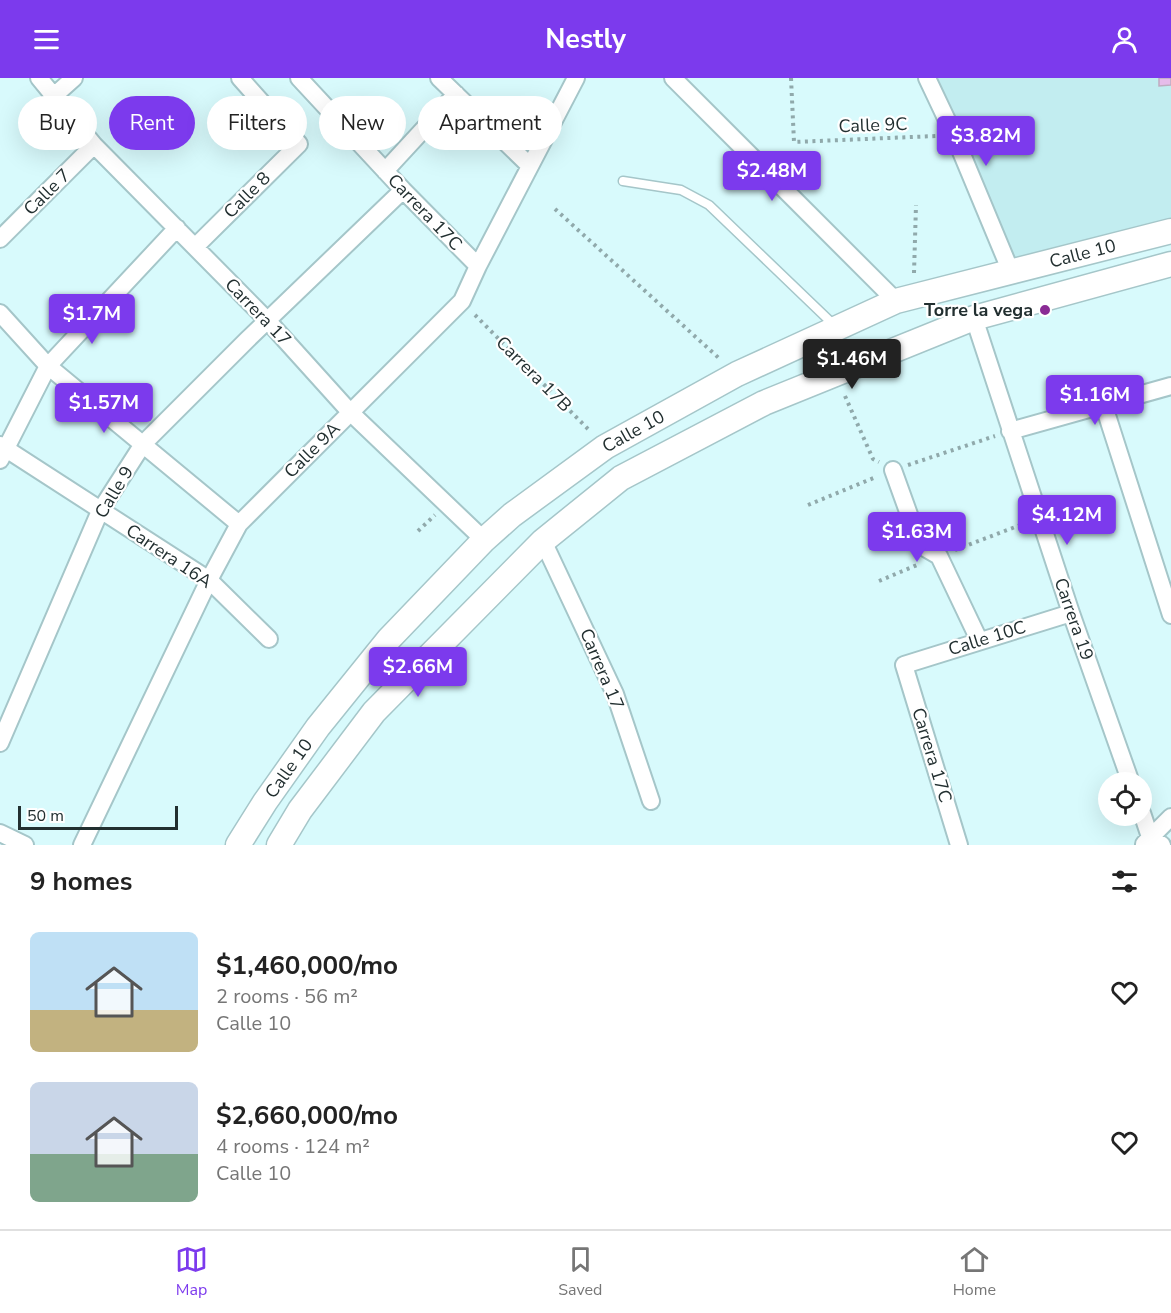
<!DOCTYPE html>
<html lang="en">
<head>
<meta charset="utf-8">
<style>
  :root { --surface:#fff; --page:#f2f2f2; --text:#222; --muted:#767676; --line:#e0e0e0; --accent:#7c3aed }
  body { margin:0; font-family:"Nunito Sans",sans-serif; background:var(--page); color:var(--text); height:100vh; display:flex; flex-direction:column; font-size:22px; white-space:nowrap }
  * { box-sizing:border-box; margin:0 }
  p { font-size:20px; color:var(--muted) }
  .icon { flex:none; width:33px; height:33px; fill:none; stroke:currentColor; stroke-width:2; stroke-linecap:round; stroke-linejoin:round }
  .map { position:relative; height:767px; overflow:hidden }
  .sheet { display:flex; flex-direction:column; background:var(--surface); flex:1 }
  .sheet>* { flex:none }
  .hud { position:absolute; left:18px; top:18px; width:600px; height:54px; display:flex; gap:12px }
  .buttons { position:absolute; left:1098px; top:694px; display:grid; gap:12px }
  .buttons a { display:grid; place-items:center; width:54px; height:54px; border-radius:50%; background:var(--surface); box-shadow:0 6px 24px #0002; font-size:30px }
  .scale { position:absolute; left:18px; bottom:15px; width:160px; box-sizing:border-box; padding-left:6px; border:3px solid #222f30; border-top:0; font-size:16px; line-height:21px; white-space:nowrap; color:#222f30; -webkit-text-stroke:4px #fff; paint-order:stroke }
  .price { position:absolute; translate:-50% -51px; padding:0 14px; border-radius:6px; background:var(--accent); color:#fff; font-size:20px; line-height:39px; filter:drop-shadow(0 2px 3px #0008) }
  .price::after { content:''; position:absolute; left:50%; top:36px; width:18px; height:14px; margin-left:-9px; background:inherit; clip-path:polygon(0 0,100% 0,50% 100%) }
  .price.on { background:#222; color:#fff }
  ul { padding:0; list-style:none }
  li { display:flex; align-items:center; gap:18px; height:150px; padding:0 30px }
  li span { display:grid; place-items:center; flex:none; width:168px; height:120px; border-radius:9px; color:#555 }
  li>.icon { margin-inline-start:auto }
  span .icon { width:72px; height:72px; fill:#fffc; stroke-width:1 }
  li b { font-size:26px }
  h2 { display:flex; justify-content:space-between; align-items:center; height:72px; padding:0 30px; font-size:26px }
  .tag { padding:0 21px; border-radius:27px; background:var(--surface); box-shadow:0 6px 24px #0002; font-size:21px; line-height:54px }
  .tag.on { background:var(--accent); color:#fff }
  header { display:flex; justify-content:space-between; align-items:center; height:78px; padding:0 30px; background:var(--accent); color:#fff; font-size:27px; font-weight:700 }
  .tab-bar { display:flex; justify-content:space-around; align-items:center; height:84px; border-top:2px solid var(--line); background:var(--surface); font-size:16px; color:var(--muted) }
  .tab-bar a { display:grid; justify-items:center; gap:3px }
  .tab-bar .on { color:var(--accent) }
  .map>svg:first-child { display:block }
  .built { fill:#c2edf0 }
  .building { fill:#e6bcea; stroke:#bfacc0; stroke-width:1.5 }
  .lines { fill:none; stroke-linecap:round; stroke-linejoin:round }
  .service-casing { stroke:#a5c6c9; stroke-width:11 }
  .minor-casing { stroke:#a5c6c9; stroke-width:20 }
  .secondary-casing { stroke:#a5c6c9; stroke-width:27 }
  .path { stroke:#90a9ab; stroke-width:4; stroke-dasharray:3 4.5; stroke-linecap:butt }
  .service { stroke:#fff; stroke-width:8 }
  .minor { stroke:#fff; stroke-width:16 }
  .secondary { stroke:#fff; stroke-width:24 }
  .poi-dot { fill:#8a2b95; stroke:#fff; stroke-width:2 }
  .labels { text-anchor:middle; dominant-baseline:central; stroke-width:4.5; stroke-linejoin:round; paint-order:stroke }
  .street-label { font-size:18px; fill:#222f30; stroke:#fff }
  .poi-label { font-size:18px; font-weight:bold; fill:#222f30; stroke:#fff; text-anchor:end }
</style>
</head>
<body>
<header><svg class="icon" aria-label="menu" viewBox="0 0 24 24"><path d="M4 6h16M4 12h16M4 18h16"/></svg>Nestly<svg class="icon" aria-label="person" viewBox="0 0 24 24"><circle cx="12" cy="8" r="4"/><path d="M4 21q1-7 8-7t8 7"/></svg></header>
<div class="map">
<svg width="1171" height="767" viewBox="0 0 1171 767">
  <rect width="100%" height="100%" fill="#d8fafc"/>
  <path class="built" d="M 933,0 L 1171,0 L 1171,144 L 1011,194 Z"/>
  <path class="building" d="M 1159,0 L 1171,0 L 1171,7 L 1159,8 Z"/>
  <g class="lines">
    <g class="service-casing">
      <path id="service" d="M 623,103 L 681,112 L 709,127 L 835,248"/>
    </g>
    <g class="minor-casing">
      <path id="minor" d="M 39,0 L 94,67 L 267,242 L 350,334 L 484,462
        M 299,0 L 403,112 L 478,188
        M 439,0 L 530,88
        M 673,0 L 896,223
        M 927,0 L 954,57 L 1011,194
        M 55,17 L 74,0
        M 385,93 L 456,16
        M 0,161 L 94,67
        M 195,169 L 299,66 L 240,0
        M 0,235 L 48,288 L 239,446
        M 974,240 L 1071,535 L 1131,705
        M 1104,328 L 1171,537
        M 1010,353 L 1171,308
        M 0,367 L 209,502 L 269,561
        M 0,382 L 48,288 L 177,150
        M 893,392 L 920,467 L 939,478 L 979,562
        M 543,463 L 615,616 L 651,723
        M 0,665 L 100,433 L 143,366 L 247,262 L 403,112
        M 1142,735 L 1150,759 L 1162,767
        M 0,755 L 25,767
        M 1144,766 L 1171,739
        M 82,767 L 209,502 L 239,446 L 462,223 L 478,188 L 576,0
        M 959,767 L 904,587 L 1071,535"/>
    </g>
    <g class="secondary-casing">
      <g id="secondary">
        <path id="s1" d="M 238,767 L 265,724 L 318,649 L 389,561 L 484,462 L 512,437 L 605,369 L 737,296 L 896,223 L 1171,153"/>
        <path d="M 279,767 L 300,732 L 374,634 L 543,463 L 621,400 L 764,325 L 974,240 L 1171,186"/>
      </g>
    </g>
    <path class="path" d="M 791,0 L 794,64 L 936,58
      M 555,131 L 721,282
      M 914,195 L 916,127
      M 475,237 L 590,353
      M 845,318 L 873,381 L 879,384
      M 908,387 L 995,358
      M 808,427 L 876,399
      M 418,453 L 435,437
      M 955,472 L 1023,446
      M 879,503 L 917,487"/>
    <use href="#service" class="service"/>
    <use href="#minor" class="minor"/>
    <use href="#secondary" class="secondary"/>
  </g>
  <circle class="poi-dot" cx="1045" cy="232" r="6"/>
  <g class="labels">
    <g class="street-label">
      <text transform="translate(873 47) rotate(-2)">Calle 9C</text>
      <text transform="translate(47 114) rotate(-45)">Calle 7</text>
      <text transform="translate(247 117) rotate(-45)">Calle 8</text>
      <text transform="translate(425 134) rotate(46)">Carrera 17C</text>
      <text stroke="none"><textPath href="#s1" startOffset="1064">Calle 10</textPath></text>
      <text transform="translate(258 234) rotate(46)">Carrera 17</text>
      <text transform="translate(534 296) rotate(45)">Carrera 17B</text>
      <text stroke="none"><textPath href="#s1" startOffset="578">Calle 10</textPath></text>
      <text transform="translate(312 372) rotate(-45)">Calle 9A</text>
      <text transform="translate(114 414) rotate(-59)">Calle 9</text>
      <text transform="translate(169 478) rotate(34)">Carrera 16A</text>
      <text transform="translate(1074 541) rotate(71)">Carrera 19</text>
      <text transform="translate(987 560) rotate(-17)">Calle 10C</text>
      <text transform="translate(602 591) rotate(67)">Carrera 17</text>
      <text transform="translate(932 677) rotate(73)">Carrera 17C</text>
      <text stroke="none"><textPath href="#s1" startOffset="92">Calle 10</textPath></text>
    </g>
    <g class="poi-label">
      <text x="1033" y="232">Torre la vega</text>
    </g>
  </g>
</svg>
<div class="buttons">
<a><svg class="icon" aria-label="locate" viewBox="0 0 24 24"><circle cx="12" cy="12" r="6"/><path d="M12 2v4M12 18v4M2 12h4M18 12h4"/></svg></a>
</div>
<div class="scale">50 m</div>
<b class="price" style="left:986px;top:89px">$3.82M</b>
<b class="price" style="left:772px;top:124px">$2.48M</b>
<b class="price" style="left:92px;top:267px">$1.7M</b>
<b class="price on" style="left:852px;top:312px">$1.46M</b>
<b class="price" style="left:1095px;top:348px">$1.16M</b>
<b class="price" style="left:104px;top:356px">$1.57M</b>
<b class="price" style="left:1067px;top:468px">$4.12M</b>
<b class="price" style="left:917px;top:485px">$1.63M</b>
<b class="price" style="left:418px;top:620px">$2.66M</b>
<div class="hud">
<a class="tag">Buy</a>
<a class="tag on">Rent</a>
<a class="tag">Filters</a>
<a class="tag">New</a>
<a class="tag">Apartment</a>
</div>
</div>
<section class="sheet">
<h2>9 homes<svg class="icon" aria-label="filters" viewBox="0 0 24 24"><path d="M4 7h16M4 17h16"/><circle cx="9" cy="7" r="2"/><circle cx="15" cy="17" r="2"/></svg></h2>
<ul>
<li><span style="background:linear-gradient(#bfe0f5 65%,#c2b280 0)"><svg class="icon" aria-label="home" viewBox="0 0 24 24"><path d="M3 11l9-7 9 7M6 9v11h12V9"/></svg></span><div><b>$1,460,000/mo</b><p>2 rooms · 56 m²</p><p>Calle 10</p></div><svg class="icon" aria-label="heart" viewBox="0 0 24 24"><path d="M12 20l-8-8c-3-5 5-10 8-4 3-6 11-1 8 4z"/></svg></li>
<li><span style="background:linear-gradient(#c9d6e8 60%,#7fa58c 0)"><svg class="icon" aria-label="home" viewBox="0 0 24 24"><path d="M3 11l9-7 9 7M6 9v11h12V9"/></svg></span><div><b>$2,660,000/mo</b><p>4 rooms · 124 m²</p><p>Calle 10</p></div><svg class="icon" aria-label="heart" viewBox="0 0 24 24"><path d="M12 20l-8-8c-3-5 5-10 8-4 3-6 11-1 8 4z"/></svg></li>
</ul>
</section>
<nav class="tab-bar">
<a class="on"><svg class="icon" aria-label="map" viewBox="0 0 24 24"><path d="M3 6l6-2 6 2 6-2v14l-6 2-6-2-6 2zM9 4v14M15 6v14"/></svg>Map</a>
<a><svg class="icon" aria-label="saved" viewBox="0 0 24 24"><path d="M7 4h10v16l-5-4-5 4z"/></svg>Saved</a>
<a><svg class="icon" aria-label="home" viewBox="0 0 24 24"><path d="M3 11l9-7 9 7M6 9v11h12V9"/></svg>Home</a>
</nav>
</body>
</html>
